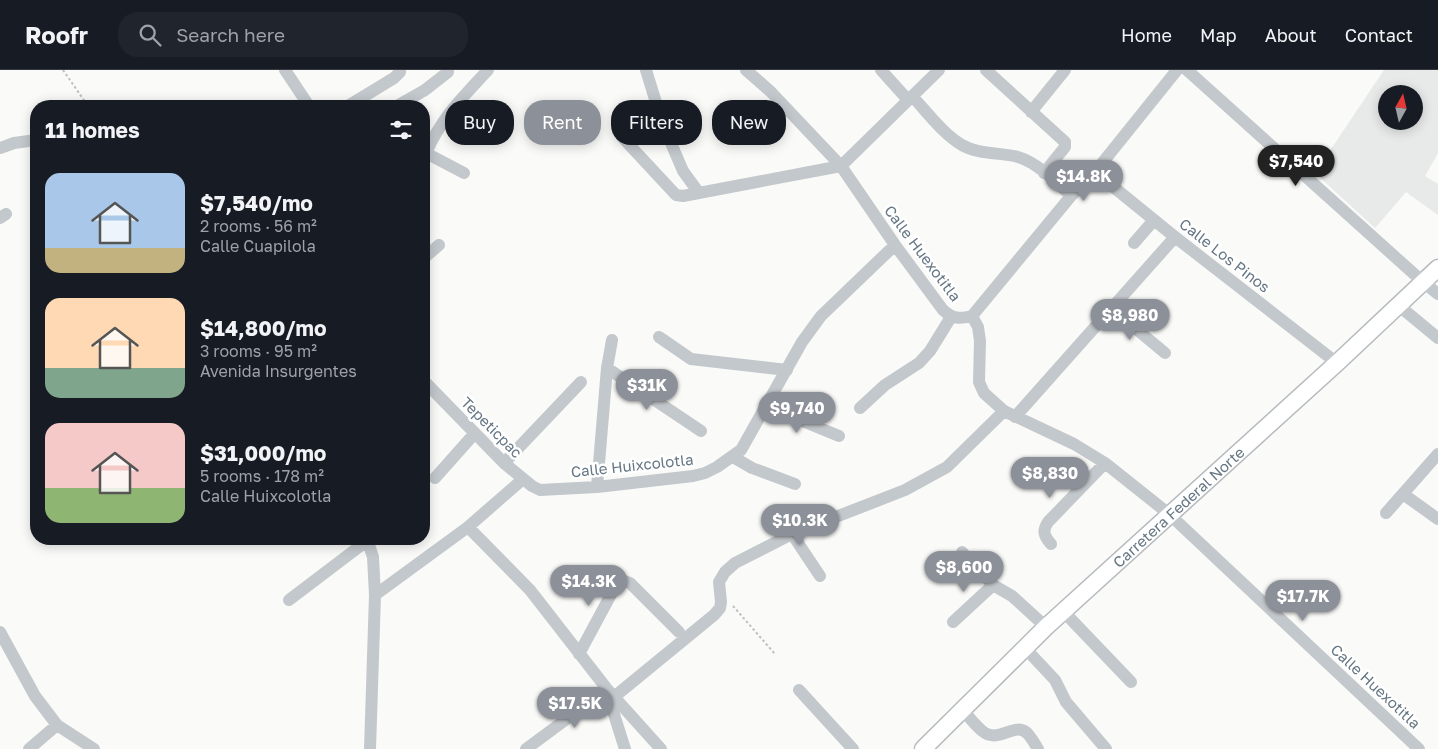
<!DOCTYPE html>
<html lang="en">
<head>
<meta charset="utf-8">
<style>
  :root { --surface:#171b24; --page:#20242c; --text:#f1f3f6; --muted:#9ea1a6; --line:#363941; --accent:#8c9099 }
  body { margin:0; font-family:"Golos Text",sans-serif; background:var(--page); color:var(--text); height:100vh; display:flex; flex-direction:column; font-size:19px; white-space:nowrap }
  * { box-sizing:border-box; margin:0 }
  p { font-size:16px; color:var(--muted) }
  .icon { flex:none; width:28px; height:28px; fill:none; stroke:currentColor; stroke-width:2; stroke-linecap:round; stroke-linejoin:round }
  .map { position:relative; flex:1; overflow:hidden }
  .drawer { position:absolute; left:30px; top:30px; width:400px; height:445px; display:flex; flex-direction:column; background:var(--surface); border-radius:20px; box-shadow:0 2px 12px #0003 }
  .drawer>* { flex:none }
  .top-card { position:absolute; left:445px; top:30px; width:475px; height:45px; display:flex; gap:10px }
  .needle { width:32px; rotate:8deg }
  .fabs { position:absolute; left:1378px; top:15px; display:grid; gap:10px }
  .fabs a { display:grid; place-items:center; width:45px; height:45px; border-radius:50%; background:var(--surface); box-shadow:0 2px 12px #0003; font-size:25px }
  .price { position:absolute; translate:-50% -42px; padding:0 11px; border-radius:18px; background:var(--accent); color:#fff; font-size:16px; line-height:32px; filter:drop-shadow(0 1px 2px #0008) }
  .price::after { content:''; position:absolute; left:50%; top:30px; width:15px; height:11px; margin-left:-8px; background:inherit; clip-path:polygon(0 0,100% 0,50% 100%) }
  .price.on { background:#222; color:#fff }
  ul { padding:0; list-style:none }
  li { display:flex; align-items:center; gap:15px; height:125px; padding:0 15px }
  li span { display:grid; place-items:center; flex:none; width:140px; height:100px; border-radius:15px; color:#555 }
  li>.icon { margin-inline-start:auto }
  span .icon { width:60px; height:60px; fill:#fffc; stroke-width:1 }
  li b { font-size:21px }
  h2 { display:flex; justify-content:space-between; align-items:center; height:60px; padding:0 15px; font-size:21px }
  .pill { padding:0 18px; border-radius:20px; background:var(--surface); box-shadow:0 2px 12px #0003; font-size:18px; line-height:45px }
  .pill.on { background:var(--accent); color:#fff }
  header { display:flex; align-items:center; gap:30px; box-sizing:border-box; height:70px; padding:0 25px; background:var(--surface); border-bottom:1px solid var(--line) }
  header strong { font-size:24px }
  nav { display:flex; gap:28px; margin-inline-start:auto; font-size:18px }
  .search { width:350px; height:45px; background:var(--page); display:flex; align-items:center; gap:12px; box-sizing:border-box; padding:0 18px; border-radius:20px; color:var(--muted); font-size:19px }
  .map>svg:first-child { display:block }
  .built { fill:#e8e9e9; fill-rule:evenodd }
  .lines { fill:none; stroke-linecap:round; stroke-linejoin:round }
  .major-casing { stroke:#b5babe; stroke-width:19 }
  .path { stroke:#bbbfc2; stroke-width:2; stroke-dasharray:2.5 2.5; stroke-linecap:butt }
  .minor { stroke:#c3c8cc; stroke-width:12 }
  .major { stroke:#fff; stroke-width:16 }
  .labels { text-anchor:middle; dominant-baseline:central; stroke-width:5; stroke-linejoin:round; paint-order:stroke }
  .street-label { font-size:15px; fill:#657683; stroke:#fff }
</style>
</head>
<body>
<header>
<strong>Roofr</strong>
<div class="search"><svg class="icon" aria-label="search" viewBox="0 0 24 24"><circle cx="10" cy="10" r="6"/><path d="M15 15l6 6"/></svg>Search here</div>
<nav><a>Home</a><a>Map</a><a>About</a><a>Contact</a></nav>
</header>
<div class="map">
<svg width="1438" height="679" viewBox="0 0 1438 679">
  <rect width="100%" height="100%" fill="#fafaf8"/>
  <path class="built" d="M 1384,0 L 1438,0 L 1438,83 L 1425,106 L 1438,114 L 1438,145 L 1406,122 L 1375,158 L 1315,103 ZM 1386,24 L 1414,24 L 1414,51 L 1386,51 Z"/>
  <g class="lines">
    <g class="major-casing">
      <g id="major">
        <path id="s1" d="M 923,679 L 1046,557 L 1337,293 L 1438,198"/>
      </g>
    </g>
    <path class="path" d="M 63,0 L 88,36
      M 733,536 L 775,584"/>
    <path class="minor" d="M 285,0 L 309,36
      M 646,0 L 662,52 L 683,101 L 699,123
      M 746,0 L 771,22 L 841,96 L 895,175 L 943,240 C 953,249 959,249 972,246
      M 881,0 L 908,30
      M 986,0 L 1065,72 L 1065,77 L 1044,103
      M 1187,0 L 1423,212 L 1438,224
      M 912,26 C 927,42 944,65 962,75 C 979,85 1000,82 1018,87 C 1038,93 1056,112 1071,126
      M 348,36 L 394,8 L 400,2 L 399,0
      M 397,36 L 425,20 L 448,2
      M 1031,42 L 1065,0
      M 622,67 L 676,125 L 683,126 L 841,96 L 939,0
      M 0,78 L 14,73 L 36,70
      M 424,82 L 464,103
      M 426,83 C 442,47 462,28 488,0
      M 1095,102 L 1175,167 L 1337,293
      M 0,148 L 6,144
      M 1134,173 L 1154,150
      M 424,188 L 439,175
      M 1398,235 L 1438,268
      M 1111,238 L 1165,283
      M 972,246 L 978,257 L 980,271 L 979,312 L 984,323 L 1004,341 L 1074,374 L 1105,393 L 1169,444 L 1419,679
      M 972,246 L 1071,126 L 1095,102 L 1177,0
      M 659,267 L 691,289 L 787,300
      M 607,298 L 701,361
      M 424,311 L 504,393 L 532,416 L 540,420 L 597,417 L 693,406 L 705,403 L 717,397 L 741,380 L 802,272 L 821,246 L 895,175
      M 766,336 L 839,366
      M 860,338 L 885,315 L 919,293 L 930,281 L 951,247
      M 1015,347 L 1175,167
      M 733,387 L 752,398 L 795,414
      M 504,393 L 581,312
      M 435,408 L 475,363
      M 597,417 L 607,298 L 612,270
      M 1403,424 L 1438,449
      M 1386,443 L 1438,384
      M 468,457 L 530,520 L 607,619 L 661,679
      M 792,464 L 820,506
      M 367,469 L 373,487 L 375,525 L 370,679
      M 1051,474 C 1044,466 1042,461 1048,452 L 1105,393
      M 962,482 L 993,515 L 1012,526 L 1046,557
      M 375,525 L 468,457 L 523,409
      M 289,530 L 368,470
      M 1063,541 L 1131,612
      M 953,552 L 993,515
      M 0,562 L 35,626 L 57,655 L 94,679
      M 1025,578 L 1055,610 L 1066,632 L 1106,679
      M 579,584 L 614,519 L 622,510 L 630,513 L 679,562
      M 799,620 L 853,679
      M 963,640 C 969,647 977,658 985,663 C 1000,672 1015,652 1027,663 C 1031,667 1035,674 1038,679
      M 29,679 L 57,655
      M 526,679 L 607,619
      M 625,679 L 613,641 L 614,627 L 714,545 L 720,538 L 721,532 L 719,512 L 725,502 L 735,493 L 792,464 L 905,420 L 947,397 L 1004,341"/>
    <use href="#major" class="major"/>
  </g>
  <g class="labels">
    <g class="street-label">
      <text transform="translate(923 183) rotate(53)">Calle Huexotitla</text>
      <text transform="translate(1225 185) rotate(38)">Calle Los Pinos</text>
      <text transform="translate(492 357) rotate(45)">Tepeticpac</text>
      <text transform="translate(632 395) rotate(-6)">Calle Huixcolotla</text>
      <text stroke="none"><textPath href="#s1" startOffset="352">Carretera Federal Norte</textPath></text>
      <text transform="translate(1376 616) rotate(43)">Calle Huexotitla</text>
    </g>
  </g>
</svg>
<div class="fabs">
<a><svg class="needle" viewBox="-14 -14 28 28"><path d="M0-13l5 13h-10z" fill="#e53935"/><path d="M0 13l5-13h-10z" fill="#9ea1a6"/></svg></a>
</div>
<b class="price on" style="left:1296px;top:117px">$7,540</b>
<b class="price" style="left:1084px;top:132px">$14.8K</b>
<b class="price" style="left:1130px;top:271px">$8,980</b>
<b class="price" style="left:647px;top:341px">$31K</b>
<b class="price" style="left:797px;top:364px">$9,740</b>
<b class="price" style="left:1050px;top:429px">$8,830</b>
<b class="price" style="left:800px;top:476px">$10.3K</b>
<b class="price" style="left:964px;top:523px">$8,600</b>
<b class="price" style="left:589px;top:537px">$14.3K</b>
<b class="price" style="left:1303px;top:552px">$17.7K</b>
<b class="price" style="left:575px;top:659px">$17.5K</b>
<div class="top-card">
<a class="pill">Buy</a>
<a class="pill on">Rent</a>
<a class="pill">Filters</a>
<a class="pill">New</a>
</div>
<section class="drawer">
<h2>11 homes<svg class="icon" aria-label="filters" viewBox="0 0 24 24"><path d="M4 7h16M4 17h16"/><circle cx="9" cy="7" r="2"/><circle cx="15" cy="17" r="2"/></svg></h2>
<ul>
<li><span style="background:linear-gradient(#a9c7e8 75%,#c2b280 0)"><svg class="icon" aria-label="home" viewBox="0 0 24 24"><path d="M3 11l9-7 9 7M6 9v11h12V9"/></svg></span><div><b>$7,540/mo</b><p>2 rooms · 56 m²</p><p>Calle Cuapilola</p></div></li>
<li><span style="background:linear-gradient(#ffd9b3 70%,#7fa58c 0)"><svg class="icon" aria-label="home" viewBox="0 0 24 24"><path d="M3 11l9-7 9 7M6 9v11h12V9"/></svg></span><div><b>$14,800/mo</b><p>3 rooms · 95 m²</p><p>Avenida Insurgentes</p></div></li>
<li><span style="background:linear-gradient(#f6c9c9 65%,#8fb573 0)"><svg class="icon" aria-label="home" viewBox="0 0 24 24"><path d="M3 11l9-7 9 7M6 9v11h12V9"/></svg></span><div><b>$31,000/mo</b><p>5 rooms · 178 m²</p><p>Calle Huixcolotla</p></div></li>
</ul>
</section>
</div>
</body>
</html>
